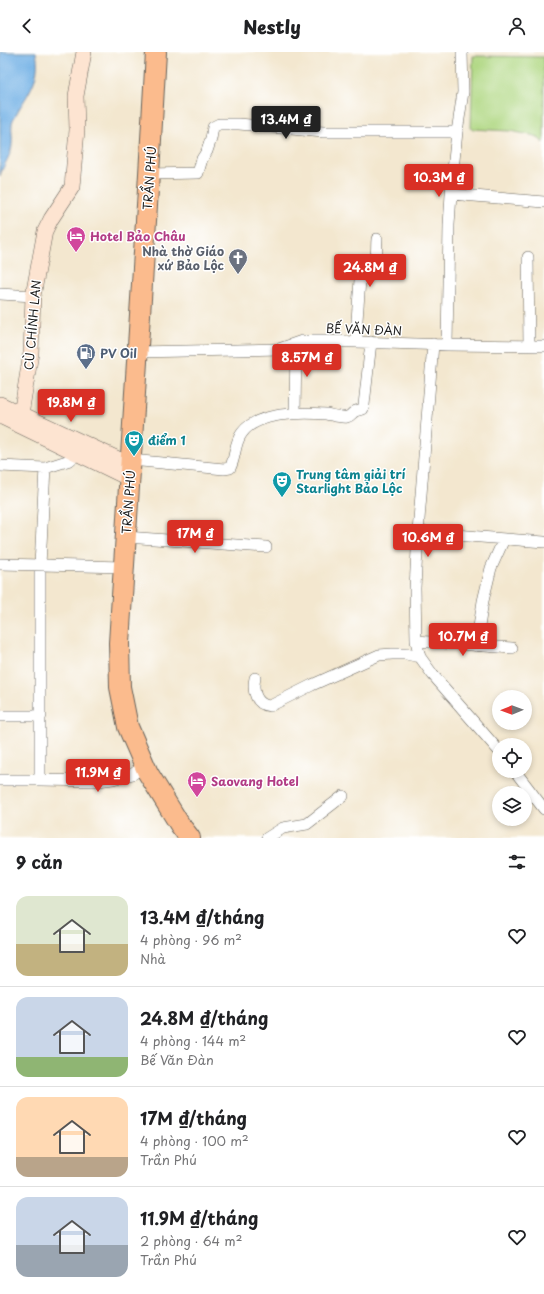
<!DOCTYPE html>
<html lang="vi">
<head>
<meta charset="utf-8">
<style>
  :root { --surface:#fff; --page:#f2f2f2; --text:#202124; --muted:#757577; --line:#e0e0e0; --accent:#d93025 }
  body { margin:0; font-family:"Playpen Sans",sans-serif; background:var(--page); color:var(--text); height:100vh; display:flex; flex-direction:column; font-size:15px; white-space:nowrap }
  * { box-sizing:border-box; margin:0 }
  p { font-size:13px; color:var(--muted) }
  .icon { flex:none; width:22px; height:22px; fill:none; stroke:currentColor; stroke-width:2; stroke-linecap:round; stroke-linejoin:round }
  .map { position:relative; height:786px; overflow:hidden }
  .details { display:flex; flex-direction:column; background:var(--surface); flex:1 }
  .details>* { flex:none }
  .needle { width:26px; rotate:269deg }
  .buttons { position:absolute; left:492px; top:638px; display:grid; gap:8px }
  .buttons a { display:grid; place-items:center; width:40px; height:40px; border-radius:50%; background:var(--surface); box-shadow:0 2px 6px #0003; font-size:20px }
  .price { position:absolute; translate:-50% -34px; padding:0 9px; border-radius:4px; background:var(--accent); color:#fff; font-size:13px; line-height:26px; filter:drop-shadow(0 1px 2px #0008) }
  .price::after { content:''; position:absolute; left:50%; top:24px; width:12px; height:9px; margin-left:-6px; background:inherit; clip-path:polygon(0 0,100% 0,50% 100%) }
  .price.on { background:#222; color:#fff }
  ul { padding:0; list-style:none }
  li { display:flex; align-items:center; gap:12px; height:100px; padding:0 16px }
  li+li { border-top:1px solid var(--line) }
  li span { display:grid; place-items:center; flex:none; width:112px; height:80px; border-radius:12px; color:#555 }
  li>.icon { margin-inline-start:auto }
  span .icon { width:48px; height:48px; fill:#fffc; stroke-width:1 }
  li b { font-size:17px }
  h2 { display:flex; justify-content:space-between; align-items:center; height:48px; padding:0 16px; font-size:17px }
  header { display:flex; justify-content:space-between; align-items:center; height:52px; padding:0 16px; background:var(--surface); font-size:18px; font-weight:800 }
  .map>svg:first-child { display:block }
  .green { fill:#afd781; stroke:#667a4e }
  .water { fill:#72b1e5; stroke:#476680 }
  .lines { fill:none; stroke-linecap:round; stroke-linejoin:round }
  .street-casing { stroke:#67635b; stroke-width:12 }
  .secondary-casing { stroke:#67635b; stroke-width:16 }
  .highway-casing { stroke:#67635b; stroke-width:22 }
  .street { stroke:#fff; stroke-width:11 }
  .secondary { stroke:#fde4d1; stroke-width:15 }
  .highway { stroke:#fbbb8d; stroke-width:20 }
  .labels { text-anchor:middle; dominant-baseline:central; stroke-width:3; stroke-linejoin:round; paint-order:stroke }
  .street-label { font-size:12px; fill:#1c1c1c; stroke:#fff }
  .hotel-label { font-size:12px; font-weight:bold; fill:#b23c85; stroke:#fff; text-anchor:start }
  .worship-label { font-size:12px; font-weight:bold; fill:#5b616d; stroke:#fff; text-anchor:end }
  .service-label { font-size:12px; font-weight:bold; fill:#4e5e75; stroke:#fff; text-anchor:start }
  .culture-label { font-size:12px; font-weight:bold; fill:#0d838f; stroke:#fff; text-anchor:start }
</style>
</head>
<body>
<header><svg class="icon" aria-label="back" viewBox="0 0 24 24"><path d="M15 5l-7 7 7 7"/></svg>Nestly<svg class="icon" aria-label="person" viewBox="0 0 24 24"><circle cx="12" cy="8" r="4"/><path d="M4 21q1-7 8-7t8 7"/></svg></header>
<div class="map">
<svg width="544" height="786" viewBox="0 0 544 786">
  <rect width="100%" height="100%" fill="#fff"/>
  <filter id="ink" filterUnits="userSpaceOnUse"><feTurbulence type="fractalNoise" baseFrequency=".025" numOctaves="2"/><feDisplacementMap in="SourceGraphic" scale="8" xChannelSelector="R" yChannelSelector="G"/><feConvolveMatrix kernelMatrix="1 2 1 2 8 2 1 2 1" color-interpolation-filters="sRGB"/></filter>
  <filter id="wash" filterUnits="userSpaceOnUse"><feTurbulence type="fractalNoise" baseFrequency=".012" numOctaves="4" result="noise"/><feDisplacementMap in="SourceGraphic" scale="16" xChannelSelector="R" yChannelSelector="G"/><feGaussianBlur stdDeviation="0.9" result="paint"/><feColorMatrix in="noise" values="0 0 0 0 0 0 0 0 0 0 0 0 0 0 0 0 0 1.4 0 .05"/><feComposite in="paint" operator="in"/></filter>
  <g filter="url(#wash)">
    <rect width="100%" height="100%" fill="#f3e7cf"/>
    <path class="green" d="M 473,4 L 544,5 L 544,91 L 536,84 L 510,79 L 471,77 Z"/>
    <path class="water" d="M 0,0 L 36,0 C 41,23 31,38 19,57 C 17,62 13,66 12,71 C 11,78 13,86 12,93 C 11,104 3,113 0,124 Z"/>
  </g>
  <g filter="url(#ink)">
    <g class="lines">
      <g class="street-casing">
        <path id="street" d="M 149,122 L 198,121 L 202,107 L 207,99 L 211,87 L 213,75 L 219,72 L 239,72 L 323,80 L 457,80
          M 451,142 L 544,150
          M 528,205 L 529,294
          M 0,242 L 33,244
          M 357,290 L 357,268 L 360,228 C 363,223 368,222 372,217 C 378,211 376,196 377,187
          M 433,292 L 418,480 L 415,536 L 416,589 L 420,605 L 433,623 L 499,699
          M 447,293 L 449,173 L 452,127 L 457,80 L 463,40 L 462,0
          M 137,300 L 279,297 L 302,289 L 326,289 L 447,293 L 544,294
          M 295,361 L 296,291
          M 131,408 L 224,417 L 230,416 C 236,405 234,391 242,381 C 257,360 302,360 326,362 C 332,363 340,366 347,365 C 351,364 351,362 354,360 C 356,358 360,358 363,357 L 364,353 L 371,290
          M 0,414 L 45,416 L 70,408 L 77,402
          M 418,480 L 544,490
          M 126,485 L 266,495
          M 0,512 L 124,515
          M 416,589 L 512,596
          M 476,594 L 483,549 L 491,516 L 504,487
          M 255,626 C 252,639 256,653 270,654 L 312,633 L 379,603 L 392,602 L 406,602 L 420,605
          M 0,664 L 41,664
          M 515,719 L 544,757
          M 0,728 L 40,728 L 98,729 L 113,727 L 133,722 L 145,713
          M 40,728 L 40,513 L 45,416
          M 267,786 L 283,776 L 307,772 L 343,744"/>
      </g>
      <g class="secondary-casing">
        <path id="secondary" d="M 0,352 L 131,413
          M 0,364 L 130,427
          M 16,372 L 21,362 L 31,301 L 33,244 L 45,179 L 51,167 L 72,135 L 77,78 L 76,44 L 84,0"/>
      </g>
      <g class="highway-casing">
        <path id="highway" d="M 156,0 L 149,122 L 119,591 L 120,635 L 128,675 L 148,721 L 180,773 L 190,786"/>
      </g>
      <use href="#street" class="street"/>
      <use href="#secondary" class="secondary"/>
      <use href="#highway" class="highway"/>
    </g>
  </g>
  <defs>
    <g id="hotel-pin" transform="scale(1)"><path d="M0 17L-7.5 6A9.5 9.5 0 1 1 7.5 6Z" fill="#d1479c" stroke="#fff"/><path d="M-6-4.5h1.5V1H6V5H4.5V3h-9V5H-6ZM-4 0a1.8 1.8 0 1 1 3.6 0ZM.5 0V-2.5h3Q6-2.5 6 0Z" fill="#fff"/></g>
    <g id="church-pin" transform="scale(1)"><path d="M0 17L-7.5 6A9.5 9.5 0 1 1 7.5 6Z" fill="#6b7280" stroke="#fff"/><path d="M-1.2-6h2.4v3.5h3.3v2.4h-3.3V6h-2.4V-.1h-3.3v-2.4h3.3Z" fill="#fff"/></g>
    <g id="fuel-pin" transform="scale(1)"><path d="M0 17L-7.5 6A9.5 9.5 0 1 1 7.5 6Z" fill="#5c6f8a" stroke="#fff"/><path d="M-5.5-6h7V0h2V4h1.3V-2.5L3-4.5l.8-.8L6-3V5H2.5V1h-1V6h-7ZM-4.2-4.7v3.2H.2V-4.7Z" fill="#fff"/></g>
    <g id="theatre-pin" transform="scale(1)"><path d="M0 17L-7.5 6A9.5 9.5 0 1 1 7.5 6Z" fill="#0f9aa8" stroke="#fff"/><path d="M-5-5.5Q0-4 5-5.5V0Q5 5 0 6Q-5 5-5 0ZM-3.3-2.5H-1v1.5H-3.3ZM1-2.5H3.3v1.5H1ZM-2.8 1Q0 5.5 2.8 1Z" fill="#fff"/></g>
  </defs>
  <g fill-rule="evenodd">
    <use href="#hotel-pin" x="76" y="184"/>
    <use href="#church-pin" x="238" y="206"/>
    <use href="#fuel-pin" x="86" y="301"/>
    <use href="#theatre-pin" x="134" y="388"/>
    <use href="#theatre-pin" x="282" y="429"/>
    <use href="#hotel-pin" x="197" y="729"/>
  </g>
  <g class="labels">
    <g class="street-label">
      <text transform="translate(149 126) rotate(-86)">TRẦN PHÚ</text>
      <text transform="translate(32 273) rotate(-85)">CÙ CHÍNH LAN</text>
      <text transform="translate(364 277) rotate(2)">BẾ VĂN ĐÀN</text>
      <text transform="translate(128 450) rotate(-86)">TRẦN PHÚ</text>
    </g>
    <g class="hotel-label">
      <text x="90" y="184">Hotel Bảo Châu</text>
      <text x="211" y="729">Saovang Hotel</text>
    </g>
    <g class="worship-label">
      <text x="224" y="199">Nhà thờ Giáo<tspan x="224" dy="14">xứ Bảo Lộc</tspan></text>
    </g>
    <g class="service-label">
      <text x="100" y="301">PV Oil</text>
    </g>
    <g class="culture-label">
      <text x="148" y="388">điểm 1</text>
      <text x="296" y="422">Trung tâm giải trí<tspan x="296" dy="14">Starlight Bảo Lộc</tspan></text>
    </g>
  </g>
</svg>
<div class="buttons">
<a><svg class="needle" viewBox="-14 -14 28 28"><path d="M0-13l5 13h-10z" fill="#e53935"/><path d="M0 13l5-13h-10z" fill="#757577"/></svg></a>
<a><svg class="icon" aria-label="locate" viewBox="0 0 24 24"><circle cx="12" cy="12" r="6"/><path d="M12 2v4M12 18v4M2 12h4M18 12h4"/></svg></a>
<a><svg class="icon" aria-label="layers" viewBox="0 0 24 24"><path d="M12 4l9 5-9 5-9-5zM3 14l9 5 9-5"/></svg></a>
</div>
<b class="price on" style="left:286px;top:88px">13.4M ₫</b>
<b class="price" style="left:439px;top:146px">10.3M ₫</b>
<b class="price" style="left:370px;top:236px">24.8M ₫</b>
<b class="price" style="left:307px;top:326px">8.57M ₫</b>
<b class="price" style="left:71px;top:371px">19.8M ₫</b>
<b class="price" style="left:195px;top:502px">17M ₫</b>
<b class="price" style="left:428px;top:506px">10.6M ₫</b>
<b class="price" style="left:463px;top:605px">10.7M ₫</b>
<b class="price" style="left:98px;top:741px">11.9M ₫</b>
</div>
<section class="details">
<h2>9 căn<svg class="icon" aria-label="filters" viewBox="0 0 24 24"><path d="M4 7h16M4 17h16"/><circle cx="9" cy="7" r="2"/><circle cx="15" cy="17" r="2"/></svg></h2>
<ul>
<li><span style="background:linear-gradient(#dfe7d0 60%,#c2b280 0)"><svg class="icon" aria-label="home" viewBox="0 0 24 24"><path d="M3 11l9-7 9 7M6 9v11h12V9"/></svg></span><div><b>13.4M ₫/tháng</b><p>4 phòng · 96 m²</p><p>Nhà</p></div><svg class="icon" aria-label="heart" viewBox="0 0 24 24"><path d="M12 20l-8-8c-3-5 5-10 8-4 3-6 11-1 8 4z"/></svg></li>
<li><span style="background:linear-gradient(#c9d6e8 75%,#8fb573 0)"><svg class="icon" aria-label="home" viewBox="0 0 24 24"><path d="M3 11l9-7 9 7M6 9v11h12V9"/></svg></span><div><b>24.8M ₫/tháng</b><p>4 phòng · 144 m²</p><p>Bế Văn Đàn</p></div><svg class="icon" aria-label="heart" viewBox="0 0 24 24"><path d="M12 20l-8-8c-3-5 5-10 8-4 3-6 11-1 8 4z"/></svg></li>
<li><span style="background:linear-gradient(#ffd9b3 75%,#b9a48a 0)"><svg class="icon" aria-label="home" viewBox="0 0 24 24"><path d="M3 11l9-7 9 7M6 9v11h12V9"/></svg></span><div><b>17M ₫/tháng</b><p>4 phòng · 100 m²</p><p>Trần Phú</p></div><svg class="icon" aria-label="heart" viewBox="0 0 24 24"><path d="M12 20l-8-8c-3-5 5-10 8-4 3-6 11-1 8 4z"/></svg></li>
<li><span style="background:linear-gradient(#c9d6e8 60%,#9aa5b1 0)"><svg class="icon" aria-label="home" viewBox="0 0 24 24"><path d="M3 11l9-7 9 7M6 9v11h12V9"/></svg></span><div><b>11.9M ₫/tháng</b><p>2 phòng · 64 m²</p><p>Trần Phú</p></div><svg class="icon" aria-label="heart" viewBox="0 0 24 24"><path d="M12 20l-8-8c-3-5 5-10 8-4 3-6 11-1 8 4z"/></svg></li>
</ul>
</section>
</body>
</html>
